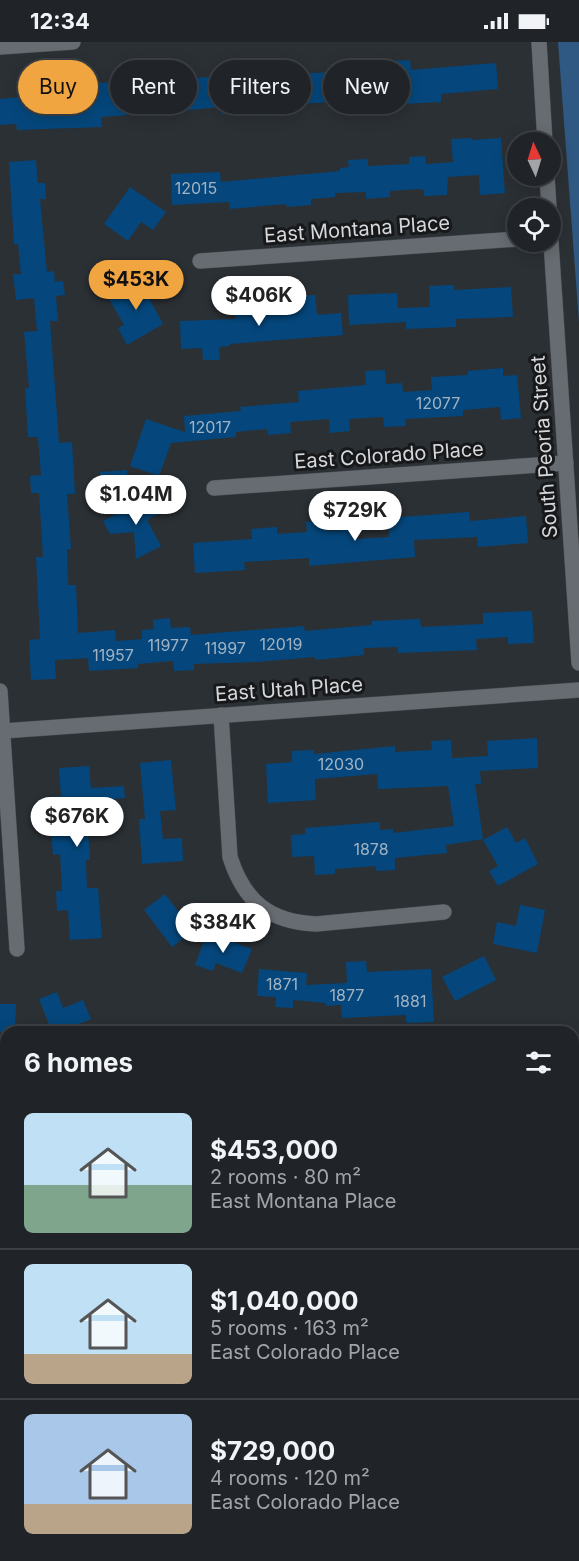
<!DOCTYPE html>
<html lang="en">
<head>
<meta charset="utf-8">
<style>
  :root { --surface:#202428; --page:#282c30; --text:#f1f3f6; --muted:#a2a4a8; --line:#3d4145; --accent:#f1a540 }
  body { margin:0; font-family:Inter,sans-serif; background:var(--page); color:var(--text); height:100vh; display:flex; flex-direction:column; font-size:22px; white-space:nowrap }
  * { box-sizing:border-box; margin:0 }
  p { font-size:20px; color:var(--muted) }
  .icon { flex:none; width:33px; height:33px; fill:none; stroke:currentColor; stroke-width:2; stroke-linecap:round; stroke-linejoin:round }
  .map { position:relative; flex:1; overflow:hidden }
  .side { position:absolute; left:0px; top:984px; width:579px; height:536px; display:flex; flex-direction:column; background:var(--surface); border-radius:18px 18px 0 0; box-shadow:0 3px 15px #0003,0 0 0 2px var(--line) }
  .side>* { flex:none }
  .banner { position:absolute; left:18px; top:18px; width:543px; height:54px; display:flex; gap:12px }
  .needle { width:39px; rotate:356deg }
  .buttons { position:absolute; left:507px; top:90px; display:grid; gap:12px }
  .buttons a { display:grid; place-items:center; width:54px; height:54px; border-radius:50%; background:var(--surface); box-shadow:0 3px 15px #0003,0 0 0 2px var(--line); font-size:30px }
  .price { position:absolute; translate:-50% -51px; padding:0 14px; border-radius:21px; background:#fff; color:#222; font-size:20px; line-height:39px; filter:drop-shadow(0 2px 3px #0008) }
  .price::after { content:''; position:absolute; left:50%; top:36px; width:18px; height:14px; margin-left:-9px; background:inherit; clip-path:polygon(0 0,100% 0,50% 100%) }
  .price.on { background:var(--accent); color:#111 }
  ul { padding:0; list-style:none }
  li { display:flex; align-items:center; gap:18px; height:150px; padding:0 24px }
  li+li { border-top:2px solid var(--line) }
  li span { display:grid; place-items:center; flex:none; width:168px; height:120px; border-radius:9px; color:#555 }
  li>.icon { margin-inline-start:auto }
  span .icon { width:72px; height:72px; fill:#fffc; stroke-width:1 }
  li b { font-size:26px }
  h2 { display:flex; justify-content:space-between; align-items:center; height:72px; padding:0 24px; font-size:26px }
  .tag { padding:0 21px; border-radius:27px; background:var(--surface); box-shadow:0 3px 15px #0003,0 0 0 2px var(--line); font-size:21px; line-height:54px }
  .tag.on { background:var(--accent); color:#111 }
  .status { display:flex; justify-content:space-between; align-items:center; height:42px; padding:0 30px; background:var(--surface); direction:ltr }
  .status svg { height:16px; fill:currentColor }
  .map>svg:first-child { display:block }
  .green { fill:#2f5982 }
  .building { fill:#05477c }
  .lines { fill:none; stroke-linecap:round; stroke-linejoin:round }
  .minor-casing { stroke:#4a4d51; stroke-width:16 }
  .tertiary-casing { stroke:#4a4d51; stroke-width:16 }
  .secondary-casing { stroke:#4a4d51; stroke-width:16 }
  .minor { stroke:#676c72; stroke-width:15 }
  .tertiary { stroke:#676c72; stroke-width:15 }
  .secondary { stroke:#676c72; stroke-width:15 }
  .labels { text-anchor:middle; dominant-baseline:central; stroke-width:6; stroke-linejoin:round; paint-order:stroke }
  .number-label { font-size:16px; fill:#a1b3c3 }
  .street-label { font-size:20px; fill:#d5d7db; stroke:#16181a }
</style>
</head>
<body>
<div class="status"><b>12:34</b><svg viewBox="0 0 49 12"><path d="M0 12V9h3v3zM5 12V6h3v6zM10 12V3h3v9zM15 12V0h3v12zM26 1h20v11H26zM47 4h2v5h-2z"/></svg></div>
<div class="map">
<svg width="579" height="1519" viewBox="0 0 579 1519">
  <rect width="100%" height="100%" fill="#2b3035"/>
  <path class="green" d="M 558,0 L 579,0 L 579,280 Z"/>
  <path class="building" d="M 410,18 L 411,28 L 496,21 L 498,47 L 441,52 L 441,60 L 384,63 L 385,65 L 336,68 L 336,60 L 272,63 L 272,70 L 222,72 L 222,65 L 166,70 L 166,63 L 127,65 L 127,73 L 101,75 L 102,85 L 17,88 L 16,82 L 0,83 L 0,57 L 43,53 L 80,53 L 79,42 L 157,38 L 157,40 L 246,31 L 246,50 L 278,48 L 277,33 L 334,30 L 334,26 L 361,24 L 362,37 L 391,35 L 390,19 Z
    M 472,96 L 472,98 L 501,96 L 505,151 L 480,153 L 479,133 L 448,135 L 447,153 L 424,154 L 424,148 L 417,147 L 390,149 L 390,155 L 366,157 L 366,150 L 335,151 L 335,155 L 311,157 L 311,163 L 287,165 L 286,162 L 230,167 L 229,160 L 172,163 L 171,132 L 220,130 L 221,140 L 340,129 L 340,126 L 349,125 L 348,118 L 368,117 L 368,124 L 409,122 L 409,115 L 425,114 L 426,122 L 453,120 L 451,97 Z
    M 36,118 L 38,141 L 45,141 L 46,157 L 40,157 L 47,230 L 54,229 L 55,240 L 63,239 L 65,253 L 56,254 L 58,279 L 50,279 L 59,401 L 72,400 L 75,452 L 67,452 L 71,507 L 67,507 L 68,543 L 76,543 L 78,591 L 115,588 L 116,599 L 142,597 L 142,588 L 154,587 L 153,578 L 170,576 L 171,586 L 190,585 L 191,593 L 304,584 L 305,589 L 372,583 L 372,579 L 420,577 L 421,585 L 483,582 L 483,571 L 532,569 L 534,601 L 508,602 L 508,595 L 476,597 L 477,608 L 398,611 L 398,605 L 364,606 L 364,613 L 315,618 L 315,615 L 258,620 L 194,622 L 194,628 L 174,629 L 173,619 L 138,622 L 138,626 L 89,629 L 88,616 L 55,618 L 56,637 L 31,638 L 29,598 L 40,597 L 36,515 L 43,515 L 39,451 L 31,451 L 30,434 L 41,433 L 38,395 L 28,395 L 25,346 L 29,346 L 24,290 L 37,289 L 34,256 L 16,258 L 13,232 L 21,232 L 18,202 L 14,202 L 9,120 Z
    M 130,145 L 166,170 L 153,188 L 141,180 L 128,199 L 104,182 Z
    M 147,235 L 156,252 L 149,256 L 163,282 L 127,303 L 118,286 L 124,283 L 109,257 Z
    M 454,243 L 454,248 L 511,245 L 513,275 L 456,277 L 456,285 L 406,287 L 406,280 L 349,283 L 348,253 L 397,251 L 398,266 L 430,265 L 429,244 Z
    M 315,253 L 317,273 L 341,271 L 343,293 L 230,302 L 230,304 L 219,305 L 220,318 L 203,318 L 202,306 L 181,307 L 180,279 L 235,277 L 234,259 L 261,258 L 262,270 L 298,268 L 297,254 Z
    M 503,326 L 503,334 L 517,333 L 521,376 L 501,378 L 500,365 L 463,368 L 463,374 L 405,377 L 406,384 L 384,385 L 383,375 L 349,377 L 350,389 L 330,391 L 329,377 L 290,380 L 291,391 L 268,393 L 267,387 L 236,390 L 236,395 L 171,401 L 159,434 L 130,424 L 146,377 L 185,390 L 184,374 L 241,369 L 240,365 L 299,360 L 298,349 L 366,343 L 365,329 L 385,328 L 386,342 L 402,341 L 403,350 L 432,348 L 431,335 L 468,333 L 468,329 Z
    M 127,428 L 129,446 L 102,448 L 100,430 Z
    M 149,455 L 158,472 L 147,478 L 161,504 L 136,517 L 134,490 L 110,492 L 103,479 Z
    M 469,470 L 470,479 L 526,474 L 528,501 L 478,505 L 477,495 L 414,498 L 415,515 L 309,524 L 309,516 L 244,520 L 245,528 L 195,531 L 193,501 L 252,497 L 251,487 L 277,485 L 277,492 L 307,490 L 306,480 L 327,478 L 328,489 L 356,487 L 357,497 L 389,495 L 388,476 Z
    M 537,696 L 538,726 L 480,729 L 481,742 L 475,742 L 483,797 L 446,803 L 447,811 L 395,816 L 395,828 L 376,829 L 376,824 L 335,827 L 335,832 L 315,833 L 314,814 L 292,815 L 291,793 L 305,792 L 305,786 L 380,780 L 380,788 L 393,787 L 393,791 L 454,784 L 448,744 L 378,747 L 377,732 L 315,737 L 316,758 L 268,761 L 266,722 L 292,720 L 292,709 L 314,708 L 314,712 L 395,704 L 395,710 L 432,708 L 431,699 L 451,698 L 452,716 L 488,714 L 487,699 Z
    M 171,718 L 176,768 L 160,769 L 163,797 L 182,796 L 183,819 L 142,822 L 139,777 L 145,777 L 140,721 Z
    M 89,724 L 91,746 L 124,744 L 125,756 L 92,759 L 93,772 L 87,773 L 90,818 L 86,818 L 87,846 L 98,846 L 102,896 L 70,898 L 68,868 L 57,869 L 56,849 L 62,849 L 60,812 L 53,813 L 48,755 L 61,754 L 59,726 Z
    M 507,785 L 516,801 L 525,796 L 538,822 L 498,844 L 489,829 L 498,824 L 483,798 Z
    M 165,852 L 181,873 L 196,862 L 208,877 L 172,905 L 144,868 Z
    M 520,863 L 545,868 L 537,911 L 493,902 L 497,880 L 516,884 Z
    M 207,891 L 252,907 L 242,931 L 216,921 L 213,929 L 195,923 Z
    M 484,914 L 496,938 L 455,959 L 442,935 Z
    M 366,919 L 367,930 L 431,927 L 434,980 L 406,981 L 406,973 L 342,976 L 341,963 L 326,964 L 326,961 L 293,958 L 293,966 L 275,965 L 276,955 L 257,954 L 259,927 L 307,931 L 306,943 L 347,941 L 346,920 Z
    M 57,950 L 63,966 L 83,958 L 91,977 L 60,990 L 52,990 L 39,957 Z
    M 0,962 L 16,962 L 15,990 L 0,990 Z"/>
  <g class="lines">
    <g class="minor-casing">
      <path id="minor" d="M 0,5 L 73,0
        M 200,219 L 518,197
        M 214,446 L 566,421
        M 0,649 L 17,907
        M 221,673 L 230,815 C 244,859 269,880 316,882 L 444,870
        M 3,689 L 579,648
        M 0,1223 L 6,1223
        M 268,1514 L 269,1519"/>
    </g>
    <g class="tertiary-casing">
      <path id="tertiary" d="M 573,1039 L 579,1039
        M 0,1078 L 6,1078"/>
    </g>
    <g class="secondary-casing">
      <path id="secondary" d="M 539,0 L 545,100
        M 547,134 L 549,166
        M 550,185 L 579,621"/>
    </g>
    <use href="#minor" class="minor"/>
    <use href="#tertiary" class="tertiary"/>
    <use href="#secondary" class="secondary"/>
  </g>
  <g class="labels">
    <g class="number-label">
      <text x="196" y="146">12015</text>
      <text x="438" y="361">12077</text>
      <text x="210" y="385">12017</text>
      <text x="281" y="602">12019</text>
      <text x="168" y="603">11977</text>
      <text x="225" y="606">11997</text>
      <text x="113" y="613">11957</text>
      <text x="341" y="722">12030</text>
      <text x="371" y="807">1878</text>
      <text x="282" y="942">1871</text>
      <text x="347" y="953">1877</text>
      <text x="410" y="959">1881</text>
    </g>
    <g class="street-label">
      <text transform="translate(357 187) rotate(-4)">East Montana Place</text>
      <text transform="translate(544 405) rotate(-94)">South Peoria Street</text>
      <text transform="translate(389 413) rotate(-4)">East Colorado Place</text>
      <text transform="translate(289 647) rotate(-4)">East Utah Place</text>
    </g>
  </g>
</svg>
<div class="buttons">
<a><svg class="needle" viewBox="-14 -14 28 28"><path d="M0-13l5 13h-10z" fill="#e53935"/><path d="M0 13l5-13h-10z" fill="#a2a4a8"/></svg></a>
<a><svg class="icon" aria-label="locate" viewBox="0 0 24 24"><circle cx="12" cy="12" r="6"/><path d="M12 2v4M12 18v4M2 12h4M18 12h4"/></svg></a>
</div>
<b class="price on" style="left:136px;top:269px">$453K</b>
<b class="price" style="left:259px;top:285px">$406K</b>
<b class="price" style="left:136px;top:484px">$1.04M</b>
<b class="price" style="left:355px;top:500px">$729K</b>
<b class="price" style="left:77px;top:806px">$676K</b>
<b class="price" style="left:223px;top:912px">$384K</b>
<div class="banner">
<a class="tag on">Buy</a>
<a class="tag">Rent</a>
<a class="tag">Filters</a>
<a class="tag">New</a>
</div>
<section class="side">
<h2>6 homes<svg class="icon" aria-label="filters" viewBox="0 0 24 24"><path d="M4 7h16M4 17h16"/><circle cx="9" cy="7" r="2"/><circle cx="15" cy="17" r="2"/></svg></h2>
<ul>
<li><span style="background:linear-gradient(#bfe0f5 60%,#7fa58c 0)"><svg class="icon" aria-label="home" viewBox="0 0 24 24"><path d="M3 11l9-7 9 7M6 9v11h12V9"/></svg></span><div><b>$453,000</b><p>2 rooms · 80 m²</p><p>East Montana Place</p></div></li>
<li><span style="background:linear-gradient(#bfe0f5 75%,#b9a48a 0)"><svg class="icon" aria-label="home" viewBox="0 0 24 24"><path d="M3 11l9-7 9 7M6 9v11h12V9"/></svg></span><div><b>$1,040,000</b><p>5 rooms · 163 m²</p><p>East Colorado Place</p></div></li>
<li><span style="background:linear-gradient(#a9c7e8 75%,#b9a48a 0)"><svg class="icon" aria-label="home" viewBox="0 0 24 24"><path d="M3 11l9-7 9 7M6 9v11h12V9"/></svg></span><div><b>$729,000</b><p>4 rooms · 120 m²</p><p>East Colorado Place</p></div></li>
</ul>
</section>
</div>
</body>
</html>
